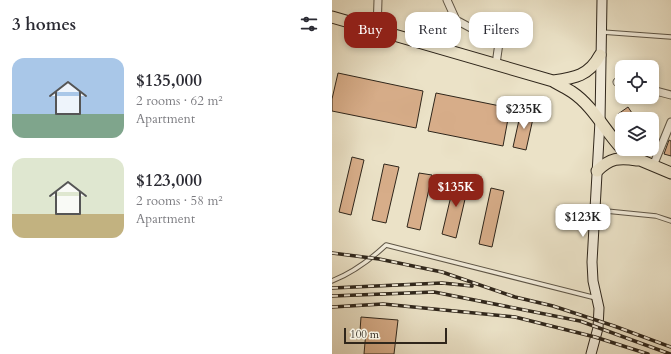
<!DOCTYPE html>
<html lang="en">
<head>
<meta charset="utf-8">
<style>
  :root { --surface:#fff; --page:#f7f7f7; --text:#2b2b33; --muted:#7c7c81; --accent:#8f2418 }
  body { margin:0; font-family:Cardo,serif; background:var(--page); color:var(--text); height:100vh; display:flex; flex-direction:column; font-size:15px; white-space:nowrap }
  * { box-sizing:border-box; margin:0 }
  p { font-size:13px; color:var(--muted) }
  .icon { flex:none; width:22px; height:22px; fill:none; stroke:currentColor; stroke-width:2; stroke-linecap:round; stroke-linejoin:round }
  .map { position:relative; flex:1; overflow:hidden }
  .drawer { display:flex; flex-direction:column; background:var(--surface); width:332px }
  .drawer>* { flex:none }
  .banner { position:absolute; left:12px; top:12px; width:267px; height:36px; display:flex; gap:8px }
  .buttons { position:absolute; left:283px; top:60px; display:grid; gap:8px }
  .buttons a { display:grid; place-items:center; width:44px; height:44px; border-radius:8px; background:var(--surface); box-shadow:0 2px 6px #0003; font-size:20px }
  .scale { position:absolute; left:12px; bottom:10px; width:103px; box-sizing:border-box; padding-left:4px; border:2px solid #2f261b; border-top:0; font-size:11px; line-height:14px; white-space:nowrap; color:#2f261b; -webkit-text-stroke:3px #f2ecdb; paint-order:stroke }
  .price { position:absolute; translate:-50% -34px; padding:0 9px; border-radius:8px; background:#fff; color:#222; font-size:13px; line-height:26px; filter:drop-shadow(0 1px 2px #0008) }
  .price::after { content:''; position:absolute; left:50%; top:24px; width:12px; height:9px; margin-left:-6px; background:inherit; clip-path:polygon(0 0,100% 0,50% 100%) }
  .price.current { background:var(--accent); color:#fff }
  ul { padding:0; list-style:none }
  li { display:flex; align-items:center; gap:12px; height:100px; padding:0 12px }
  li span { display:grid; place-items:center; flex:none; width:112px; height:80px; border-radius:12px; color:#555 }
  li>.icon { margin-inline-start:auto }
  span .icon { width:48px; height:48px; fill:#fffc; stroke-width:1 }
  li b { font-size:17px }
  h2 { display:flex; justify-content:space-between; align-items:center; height:48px; padding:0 12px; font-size:17px }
  .chip { padding:0 14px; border-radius:12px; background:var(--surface); box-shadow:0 2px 6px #0003; font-size:14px; line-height:36px }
  .chip.current { background:var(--accent); color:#fff }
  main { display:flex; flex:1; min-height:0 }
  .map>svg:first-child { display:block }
  .building { fill:#d7ad89; stroke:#2f261b }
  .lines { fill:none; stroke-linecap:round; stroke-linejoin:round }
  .lane-casing { stroke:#5e5546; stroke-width:5.5 }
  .street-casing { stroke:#5e5546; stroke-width:9 }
  .secondary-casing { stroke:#2f261b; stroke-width:11 }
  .primary-casing { stroke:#2f261b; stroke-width:13 }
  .lane { stroke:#f2ecdb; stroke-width:3.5 }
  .street { stroke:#f2ecdb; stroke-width:7 }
  .secondary { stroke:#f2ecdb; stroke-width:9 }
  .primary { stroke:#ebe2c7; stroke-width:11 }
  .rail-casing { stroke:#2f261b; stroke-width:3.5 }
  .rail { stroke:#f2ecdb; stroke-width:2; stroke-dasharray:6; stroke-linecap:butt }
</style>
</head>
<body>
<main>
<section class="drawer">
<h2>3 homes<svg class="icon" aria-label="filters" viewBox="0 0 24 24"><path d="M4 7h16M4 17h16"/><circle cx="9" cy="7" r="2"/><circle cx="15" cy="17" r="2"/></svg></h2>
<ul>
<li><span style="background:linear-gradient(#a9c7e8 70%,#7fa58c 0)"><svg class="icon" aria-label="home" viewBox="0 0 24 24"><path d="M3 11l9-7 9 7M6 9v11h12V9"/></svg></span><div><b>$135,000</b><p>2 rooms · 62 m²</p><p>Apartment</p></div></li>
<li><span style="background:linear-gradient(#dfe7d0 70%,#c2b280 0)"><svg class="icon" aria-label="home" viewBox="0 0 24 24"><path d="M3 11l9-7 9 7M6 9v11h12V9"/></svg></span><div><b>$123,000</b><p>2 rooms · 58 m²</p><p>Apartment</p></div></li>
</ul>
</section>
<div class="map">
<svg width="339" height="354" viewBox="0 0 339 354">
  <rect width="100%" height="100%" fill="#ebe2c7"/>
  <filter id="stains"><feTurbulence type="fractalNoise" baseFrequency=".005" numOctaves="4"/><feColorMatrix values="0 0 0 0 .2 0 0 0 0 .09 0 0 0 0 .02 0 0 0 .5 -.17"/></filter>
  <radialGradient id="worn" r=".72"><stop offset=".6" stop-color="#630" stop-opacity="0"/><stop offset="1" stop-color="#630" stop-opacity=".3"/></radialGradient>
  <path class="building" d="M 6,73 L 91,91 L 84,128 L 0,111 L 0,99 Z
    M 104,93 L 178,108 L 171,146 L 96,131 Z
    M 296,107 L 304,119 L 290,119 L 286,114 Z
    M 189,111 L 202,114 L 194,150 L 181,147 Z
    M 337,140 L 339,141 L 339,156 L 332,154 Z
    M 20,157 L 32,160 L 19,215 L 7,212 Z
    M 52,164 L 67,167 L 54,223 L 40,220 Z
    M 87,173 L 100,175 L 88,230 L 75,227 Z
    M 123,179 L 137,182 L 124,238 L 110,234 Z
    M 159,188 L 172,191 L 160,247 L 147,244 Z
    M 29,317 L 66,320 L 62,354 L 32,354 L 34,331 L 28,331 Z"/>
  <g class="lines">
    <g class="lane-casing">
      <path id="lane" d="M 270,32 L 339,37
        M 264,210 L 324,216 L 339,221
        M 0,281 C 20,273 38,260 54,245 L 264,298"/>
    </g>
    <g class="street-casing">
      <path id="street" d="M 115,0 L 124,20 L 167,43 L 164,64
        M 45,31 L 46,0
        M 285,82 L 290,83
        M 320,90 L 339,95
        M 321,166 L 339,122"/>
    </g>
    <g class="secondary-casing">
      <path id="secondary" d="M 259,354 L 266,328 L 267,308 L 261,281 L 260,262 L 268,121 L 270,0"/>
    </g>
    <g class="primary-casing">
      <path id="primary" d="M 0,17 L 221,81 C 227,85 234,88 240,92 C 261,106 273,131 290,149
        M 221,81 C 242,78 257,76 268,55
        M 290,149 L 308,160 L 339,173
        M 265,171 C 278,158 287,157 305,160"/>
    </g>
    <use href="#lane" class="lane"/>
    <use href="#street" class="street"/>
    <use href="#secondary" class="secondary"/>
    <use href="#primary" class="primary"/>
    <g class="rail-casing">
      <path id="rail" d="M 0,253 L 47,259 L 110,272 L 183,297 L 221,306 L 282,326 L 339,347
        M 0,288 L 110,283 L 140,286
        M 0,296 L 102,292 L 248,321 L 338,354
        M 0,307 L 51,304 L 183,317 L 263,337 L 316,354"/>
    </g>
    <use href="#rail" class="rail"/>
  </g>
  <rect width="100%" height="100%" filter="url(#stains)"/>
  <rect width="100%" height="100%" fill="url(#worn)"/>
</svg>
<div class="buttons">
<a><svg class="icon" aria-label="locate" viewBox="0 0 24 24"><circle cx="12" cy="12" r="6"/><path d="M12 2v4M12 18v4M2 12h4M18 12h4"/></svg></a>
<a><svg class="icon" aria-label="layers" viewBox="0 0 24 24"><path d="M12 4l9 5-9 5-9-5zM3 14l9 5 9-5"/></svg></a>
</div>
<div class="scale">100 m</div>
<b class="price" style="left:192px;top:130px">$235K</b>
<b class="price current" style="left:124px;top:208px">$135K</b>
<b class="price" style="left:251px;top:238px">$123K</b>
<div class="banner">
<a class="chip current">Buy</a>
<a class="chip">Rent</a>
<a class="chip">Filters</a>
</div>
</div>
</main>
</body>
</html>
